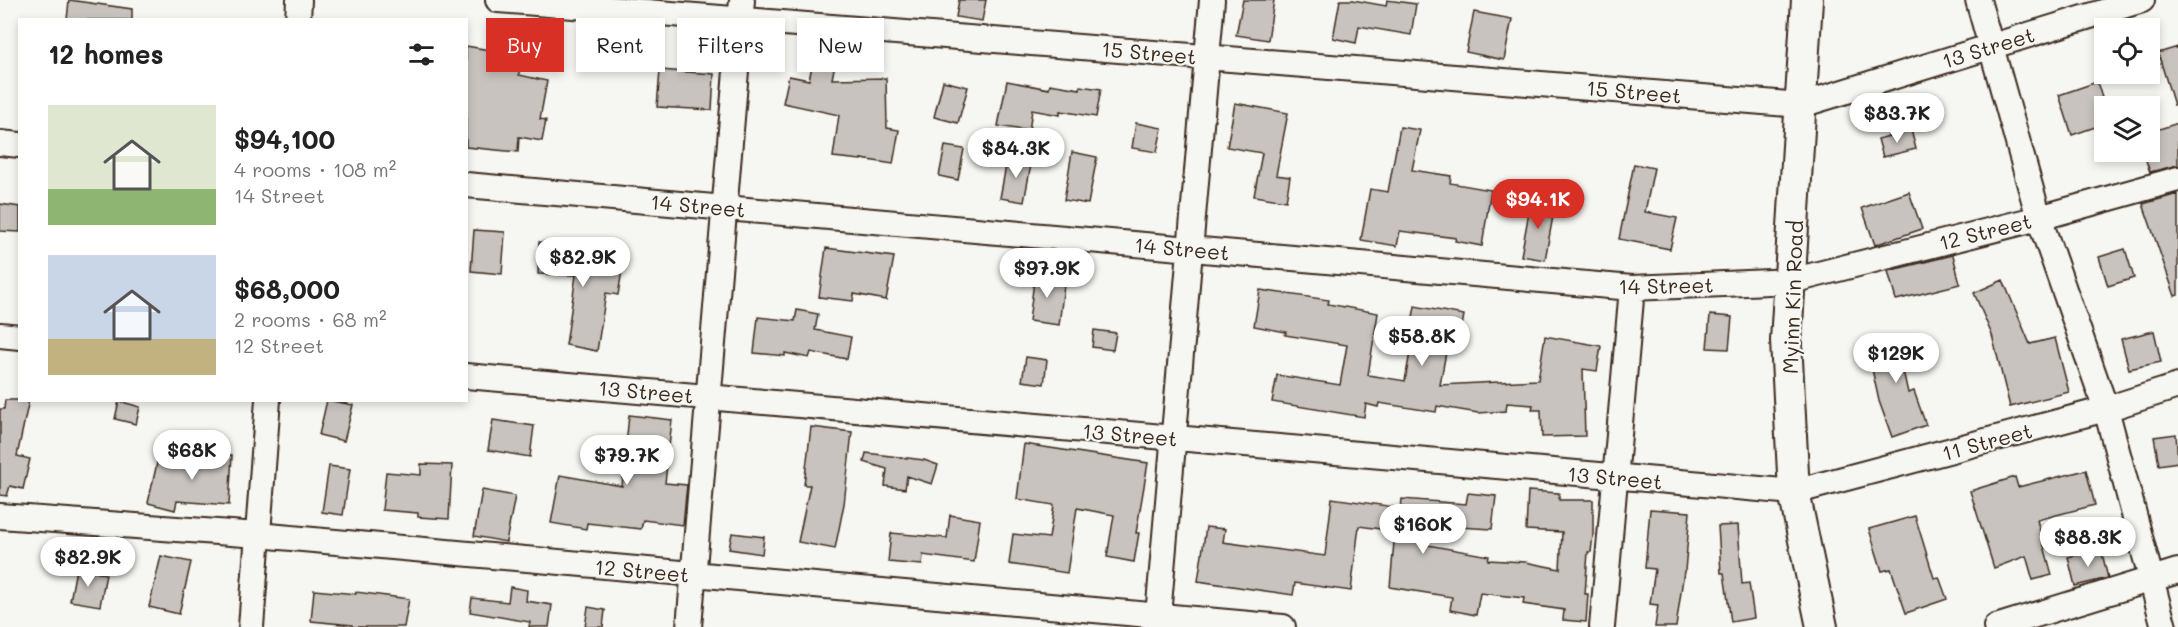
<!DOCTYPE html>
<html lang="en">
<head>
<meta charset="utf-8">
<style>
  :root { --surface:#fff; --page:#f2f2f2; --text:#222; --muted:#767676; --accent:#d93025 }
  body { margin:0; font-family:Mali,sans-serif; background:var(--page); color:var(--text); height:100vh; display:flex; flex-direction:column; font-size:22px; white-space:nowrap }
  * { box-sizing:border-box; margin:0 }
  p { font-size:20px; color:var(--muted) }
  .icon { flex:none; width:33px; height:33px; fill:none; stroke:currentColor; stroke-width:2; stroke-linecap:round; stroke-linejoin:round }
  .map { position:relative; flex:1; overflow:hidden }
  .panel { position:absolute; left:18px; top:18px; width:450px; height:384px; display:flex; flex-direction:column; background:var(--surface); border-radius:0px; box-shadow:0 3px 9px #0003 }
  .panel>* { flex:none }
  .guide { position:absolute; left:486px; top:18px; width:570px; height:54px; display:flex; gap:12px }
  .buttons { position:absolute; left:2094px; top:18px; display:grid; gap:12px }
  .buttons a { display:grid; place-items:center; width:66px; height:66px; border-radius:0px; background:var(--surface); box-shadow:0 3px 9px #0003; font-size:30px }
  .price { position:absolute; translate:-50% -51px; padding:0 14px; border-radius:21px; background:#fff; color:#222; font-size:20px; line-height:39px; filter:drop-shadow(0 2px 3px #0008) }
  .price::after { content:''; position:absolute; left:50%; top:36px; width:18px; height:14px; margin-left:-9px; background:inherit; clip-path:polygon(0 0,100% 0,50% 100%) }
  .price.current { background:var(--accent); color:#fff }
  ul { padding:0; list-style:none }
  li { display:flex; align-items:center; gap:18px; height:150px; padding:0 30px }
  li span { display:grid; place-items:center; flex:none; width:168px; height:120px; border-radius:0px; color:#555 }
  li>.icon { margin-inline-start:auto }
  span .icon { width:72px; height:72px; fill:#fffc; stroke-width:1 }
  li b { font-size:26px }
  h2 { display:flex; justify-content:space-between; align-items:center; height:72px; padding:0 30px; font-size:26px }
  .pill { padding:0 21px; border-radius:0px; background:var(--surface); box-shadow:0 3px 9px #0003; font-size:21px; line-height:54px }
  .pill.current { background:var(--accent); color:#fff }
  .map>svg:first-child { display:block }
  .building { fill:#c8c3be; stroke:#3b2a1e; stroke-width:1.5 }
  .lines { fill:none; stroke-linecap:round; stroke-linejoin:round }
  .minor-casing { stroke:#3b2a1e; stroke-width:28 }
  .tertiary-casing { stroke:#3b2a1e; stroke-width:34 }
  .minor { stroke:#f6f6f2; stroke-width:24 }
  .tertiary { stroke:#f6f6f2; stroke-width:30 }
  .labels { text-anchor:middle; dominant-baseline:central; stroke-width:4.5; stroke-linejoin:round; paint-order:stroke }
  .street-label { font-size:21px; fill:#3b2a1e; stroke:#f6f6f2 }
</style>
</head>
<body>
<div class="map">
<svg width="2178" height="627" viewBox="0 0 2178 627">
  <rect width="100%" height="100%" fill="#f6f6f2"/>
  <filter id="ink" filterUnits="userSpaceOnUse"><feTurbulence type="fractalNoise" baseFrequency=".0167" numOctaves="2"/><feDisplacementMap in="SourceGraphic" scale="12" xChannelSelector="R" yChannelSelector="G"/><feConvolveMatrix kernelMatrix="1 2 1 2 8 2 1 2 1" color-interpolation-filters="sRGB"/></filter>
  <g filter="url(#ink)">
    <path class="building" d="M 69,0 L 132,9 L 132,20 L 67,20 Z
      M 959,0 L 986,0 L 982,21 L 956,17 Z
      M 1243,0 L 1274,0 L 1268,40 L 1236,35 Z
      M 1340,0 L 1353,0 L 1386,6 L 1387,0 L 1416,4 L 1411,35 L 1359,26 L 1356,43 L 1333,38 Z
      M 1474,12 L 1512,19 L 1504,60 L 1466,52 Z
      M 466,46 L 490,50 L 490,46 L 519,46 L 519,75 L 547,81 L 540,119 L 546,120 L 542,141 L 519,137 L 518,152 L 466,147 Z
      M 2178,47 L 2178,104 L 2174,105 L 2158,53 Z
      M 816,48 L 837,53 L 832,79 L 886,78 L 887,128 L 899,130 L 893,164 L 861,159 L 861,160 L 833,157 L 839,115 L 783,103 L 789,76 L 809,80 Z
      M 660,70 L 714,74 L 712,110 L 657,107 Z
      M 943,81 L 968,87 L 958,123 L 934,117 Z
      M 1007,81 L 1049,89 L 1050,84 L 1080,89 L 1080,86 L 1101,89 L 1096,117 L 1060,111 L 1060,115 L 1032,110 L 1029,131 L 998,126 Z
      M 2097,82 L 2104,104 L 2104,124 L 2072,135 L 2059,95 Z
      M 1235,103 L 1288,113 L 1276,175 L 1290,177 L 1286,201 L 1254,196 L 1262,153 L 1227,147 Z
      M 1136,123 L 1162,128 L 1157,152 L 1132,148 Z
      M 2178,123 L 2178,165 L 2150,172 L 2143,152 L 2150,152 L 2150,132 Z
      M 1400,127 L 1420,130 L 1412,170 L 1451,176 L 1450,183 L 1491,190 L 1482,246 L 1455,241 L 1456,238 L 1400,231 L 1397,246 L 1361,240 L 1370,189 L 1388,192 Z
      M 1911,130 L 1916,149 L 1883,157 L 1878,139 Z
      M 945,146 L 964,149 L 958,180 L 939,176 Z
      M 1072,152 L 1097,157 L 1088,204 L 1064,200 Z
      M 1008,155 L 1032,159 L 1024,202 L 1000,198 Z
      M 1634,164 L 1654,168 L 1645,212 L 1677,218 L 1670,249 L 1619,239 Z
      M 1909,192 L 1922,229 L 1875,245 L 1862,208 Z
      M 2178,194 L 2178,295 L 2175,296 L 2143,204 Z
      M 1531,201 L 1555,205 L 1545,260 L 1521,256 Z
      M 0,204 L 20,207 L 20,232 L 0,231 Z
      M 474,230 L 505,232 L 502,274 L 471,271 Z
      M 539,242 L 567,243 L 567,249 L 624,258 L 618,295 L 606,293 L 597,351 L 566,345 L 576,275 L 538,274 Z
      M 826,248 L 894,257 L 886,300 L 854,294 L 853,301 L 819,297 Z
      M 2125,249 L 2134,278 L 2108,286 L 2099,257 Z
      M 1953,255 L 1960,284 L 1896,300 L 1888,271 Z
      M 1035,273 L 1065,277 L 1059,325 L 1029,321 Z
      M 2003,280 L 2030,344 L 2055,338 L 2069,392 L 2010,407 L 1992,335 L 1974,293 Z
      M 1260,290 L 1329,300 L 1328,304 L 1378,313 L 1368,375 L 1405,381 L 1413,335 L 1410,334 L 1415,306 L 1464,315 L 1459,343 L 1448,341 L 1440,385 L 1538,380 L 1545,336 L 1601,346 L 1597,371 L 1583,369 L 1585,436 L 1542,437 L 1541,410 L 1532,410 L 1533,405 L 1507,403 L 1506,411 L 1478,413 L 1437,406 L 1436,412 L 1379,403 L 1378,407 L 1366,404 L 1364,417 L 1272,402 L 1277,375 L 1340,385 L 1347,345 L 1285,335 L 1286,332 L 1254,326 Z
      M 797,310 L 818,314 L 815,330 L 851,337 L 847,359 L 811,352 L 809,358 L 785,353 L 785,356 L 754,353 L 758,317 L 795,321 Z
      M 1710,315 L 1732,317 L 1729,349 L 1707,348 Z
      M 1094,330 L 1116,333 L 1113,350 L 1092,347 Z
      M 2154,331 L 2161,362 L 2129,369 L 2121,339 Z
      M 1922,334 L 1926,351 L 1900,357 L 1908,393 L 1914,391 L 1926,425 L 1892,437 L 1879,401 L 1867,346 Z
      M 1026,357 L 1047,360 L 1044,384 L 1022,381 Z
      M 5,400 L 29,400 L 17,456 L 30,459 L 23,489 L 10,486 L 7,496 L 0,495 L 0,409 L 4,409 Z
      M 327,400 L 353,405 L 344,441 L 319,435 Z
      M 119,401 L 140,407 L 136,424 L 115,419 Z
      M 629,415 L 672,420 L 665,483 L 687,485 L 683,525 L 643,520 L 641,529 L 587,523 L 586,529 L 551,523 L 560,475 L 622,486 Z
      M 493,420 L 534,426 L 530,457 L 488,450 Z
      M 811,427 L 852,432 L 844,504 L 835,549 L 798,542 L 810,485 L 804,485 Z
      M 2176,434 L 2178,462 L 2159,465 L 2154,437 Z
      M 1024,444 L 1148,463 L 1136,533 L 1139,533 L 1134,562 L 1107,557 L 1114,515 L 1077,508 L 1067,573 L 1009,564 L 1013,534 L 1049,538 L 1054,505 L 1017,499 Z
      M 203,453 L 232,455 L 229,505 L 177,501 L 175,510 L 148,503 L 159,454 L 203,465 Z
      M 866,453 L 924,460 L 938,465 L 932,484 L 907,476 L 905,489 L 885,486 L 887,469 L 864,462 Z
      M 421,464 L 452,465 L 449,519 L 418,517 L 418,513 L 382,510 L 386,472 L 421,475 Z
      M 329,466 L 350,469 L 343,515 L 322,512 Z
      M 2086,470 L 2095,505 L 2037,520 L 2052,575 L 2033,580 L 2026,556 L 1994,568 L 1970,491 L 2015,477 L 2018,487 Z
      M 482,490 L 515,496 L 506,542 L 474,536 Z
      M 1528,491 L 1559,493 L 1559,500 L 1593,500 L 1593,535 L 1591,552 L 1588,552 L 1585,594 L 1588,594 L 1586,622 L 1563,620 L 1564,610 L 1523,604 L 1524,598 L 1480,593 L 1476,615 L 1450,610 L 1452,597 L 1390,587 L 1395,531 L 1359,526 L 1351,591 L 1295,583 L 1293,595 L 1198,581 L 1206,527 L 1225,529 L 1223,542 L 1325,556 L 1332,498 L 1401,508 L 1402,499 L 1466,504 L 1468,493 L 1496,496 L 1492,529 L 1424,525 L 1422,544 L 1489,556 L 1488,560 L 1525,562 L 1560,569 L 1562,532 L 1526,530 Z
      M 1650,509 L 1690,512 L 1685,571 L 1684,571 L 1676,627 L 1655,627 L 1658,605 L 1650,604 L 1655,569 L 1645,568 Z
      M 950,515 L 980,520 L 974,562 L 923,555 L 922,565 L 888,562 L 891,533 L 947,538 Z
      M 1915,516 L 1934,578 L 1939,577 L 1947,599 L 1906,613 L 1891,569 L 1882,571 L 1869,529 Z
      M 1738,525 L 1742,584 L 1749,583 L 1754,618 L 1731,622 L 1724,573 L 1721,573 L 1718,526 Z
      M 732,533 L 764,537 L 762,554 L 729,549 Z
      M 2101,549 L 2108,578 L 2075,586 L 2068,557 Z
      M 161,556 L 191,562 L 179,614 L 149,607 Z
      M 76,569 L 106,574 L 100,606 L 70,601 Z
      M 510,587 L 527,590 L 526,601 L 552,605 L 549,627 L 529,627 L 530,622 L 470,612 L 472,598 L 508,602 Z
      M 314,590 L 356,594 L 356,592 L 409,599 L 404,627 L 352,627 L 352,625 L 311,621 Z
      M 588,607 L 605,610 L 603,627 L 585,627 Z"/>
    <g class="lines">
      <g class="minor-casing">
        <path id="minor" d="M 498,0 L 1801,105 L 2142,0
          M 1978,0 L 2039,218 L 2106,409 L 2164,627
          M 298,20 L 299,0
          M 0,143 L 20,145
          M 466,185 L 1632,288 L 1791,281 L 2039,218 L 2178,179
          M 0,335 L 20,337
          M 466,376 L 1794,492 L 2106,409 L 2178,386
          M 0,516 L 258,535 L 1283,627
          M 251,627 L 268,400
          M 689,627 L 742,0
          M 1157,627 L 1212,0
          M 1602,627 L 1632,288
          M 1996,627 L 2178,571"/>
      </g>
      <g class="tertiary-casing">
        <path id="tertiary" d="M 1807,0 L 1786,341 L 1794,492 L 1822,627"/>
      </g>
      <use href="#minor" class="minor"/>
      <use href="#tertiary" class="tertiary"/>
    </g>
  </g>
  <g class="labels">
    <g class="street-label">
      <text transform="translate(1988 47) rotate(-17)">13 Street</text>
      <text transform="translate(1149 52) rotate(5)">15 Street</text>
      <text transform="translate(1634 91) rotate(5)">15 Street</text>
      <text transform="translate(698 205) rotate(5)">14 Street</text>
      <text transform="translate(1985 231) rotate(-14)">12 Street</text>
      <text transform="translate(1182 248) rotate(5)">14 Street</text>
      <text transform="translate(1666 285) rotate(-1)">14 Street</text>
      <text transform="translate(1792 297) rotate(-88)">Myinn Kin Road</text>
      <text transform="translate(646 391) rotate(5)">13 Street</text>
      <text transform="translate(1130 434) rotate(5)">13 Street</text>
      <text transform="translate(1987 441) rotate(-15)">11 Street</text>
      <text transform="translate(1615 477) rotate(5)">13 Street</text>
      <text transform="translate(642 570) rotate(5)">12 Street</text>
    </g>
  </g>
</svg>
<div class="buttons">
<a><svg class="icon" aria-label="locate" viewBox="0 0 24 24"><circle cx="12" cy="12" r="6"/><path d="M12 2v4M12 18v4M2 12h4M18 12h4"/></svg></a>
<a><svg class="icon" aria-label="layers" viewBox="0 0 24 24"><path d="M12 4l9 5-9 5-9-5zM3 14l9 5 9-5"/></svg></a>
</div>
<b class="price" style="left:1897px;top:144px">$83.7K</b>
<b class="price" style="left:1016px;top:179px">$84.3K</b>
<b class="price current" style="left:1538px;top:230px">$94.1K</b>
<b class="price" style="left:583px;top:288px">$82.9K</b>
<b class="price" style="left:1047px;top:299px">$97.9K</b>
<b class="price" style="left:1422px;top:367px">$58.8K</b>
<b class="price" style="left:1896px;top:384px">$129K</b>
<b class="price" style="left:192px;top:481px">$68K</b>
<b class="price" style="left:627px;top:486px">$79.7K</b>
<b class="price" style="left:1423px;top:555px">$160K</b>
<b class="price" style="left:2088px;top:568px">$88.3K</b>
<b class="price" style="left:88px;top:588px">$82.9K</b>
<div class="guide">
<a class="pill current">Buy</a>
<a class="pill">Rent</a>
<a class="pill">Filters</a>
<a class="pill">New</a>
</div>
<section class="panel">
<h2>12 homes<svg class="icon" aria-label="filters" viewBox="0 0 24 24"><path d="M4 7h16M4 17h16"/><circle cx="9" cy="7" r="2"/><circle cx="15" cy="17" r="2"/></svg></h2>
<ul>
<li><span style="background:linear-gradient(#dfe7d0 70%,#8fb573 0)"><svg class="icon" aria-label="home" viewBox="0 0 24 24"><path d="M3 11l9-7 9 7M6 9v11h12V9"/></svg></span><div><b>$94,100</b><p>4 rooms · 108 m²</p><p>14 Street</p></div></li>
<li><span style="background:linear-gradient(#c9d6e8 70%,#c2b280 0)"><svg class="icon" aria-label="home" viewBox="0 0 24 24"><path d="M3 11l9-7 9 7M6 9v11h12V9"/></svg></span><div><b>$68,000</b><p>2 rooms · 68 m²</p><p>12 Street</p></div></li>
</ul>
</section>
</div>
</body>
</html>
